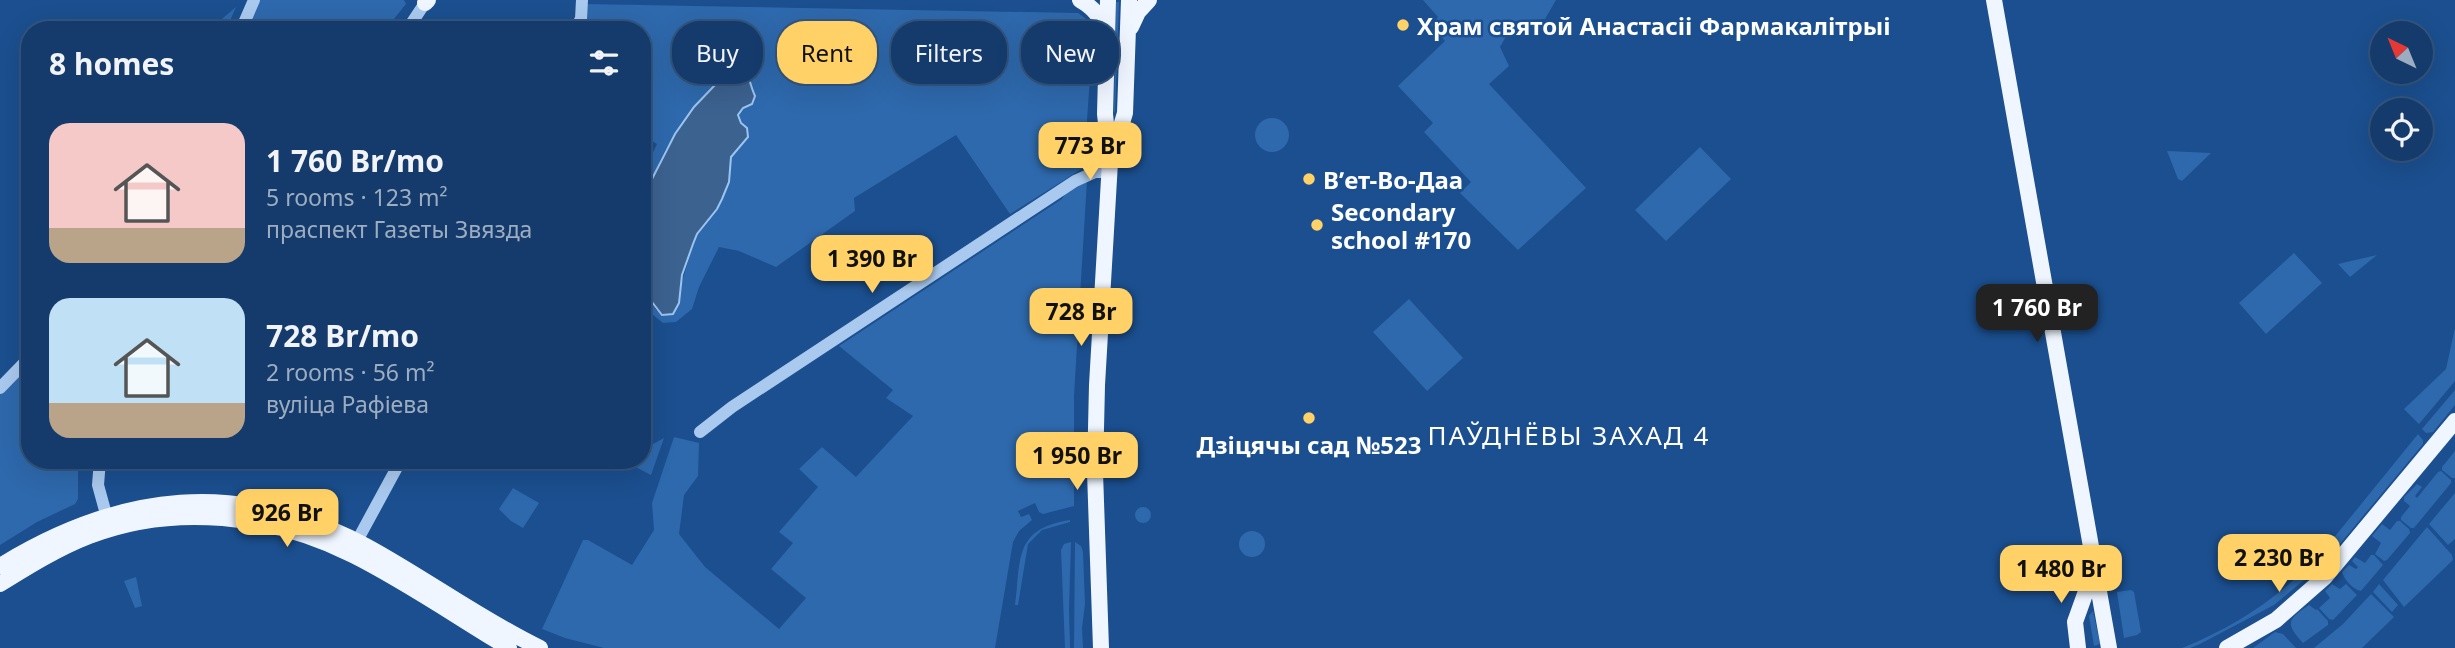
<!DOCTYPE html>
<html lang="en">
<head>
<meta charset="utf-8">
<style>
  :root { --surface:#143b6b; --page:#1d4271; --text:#f1f3f6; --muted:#9dadc1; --line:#33557e; --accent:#ffd166 }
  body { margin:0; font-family:"Noto Sans",sans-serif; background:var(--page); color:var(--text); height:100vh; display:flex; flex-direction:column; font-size:26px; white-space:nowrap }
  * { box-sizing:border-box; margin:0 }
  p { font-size:23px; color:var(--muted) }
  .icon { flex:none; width:38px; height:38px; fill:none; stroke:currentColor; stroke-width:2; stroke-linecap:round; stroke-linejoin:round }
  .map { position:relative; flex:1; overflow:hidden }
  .side { position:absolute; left:21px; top:21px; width:630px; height:448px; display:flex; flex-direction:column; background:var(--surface); border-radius:28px; box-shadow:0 7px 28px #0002,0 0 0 2px var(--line) }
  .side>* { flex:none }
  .hud { position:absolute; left:672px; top:21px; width:665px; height:63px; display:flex; gap:14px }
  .needle { width:46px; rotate:317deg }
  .buttons { position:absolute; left:2370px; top:21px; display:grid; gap:14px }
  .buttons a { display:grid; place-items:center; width:63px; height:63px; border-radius:50%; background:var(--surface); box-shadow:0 7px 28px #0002,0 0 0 2px var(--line); font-size:35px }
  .price { position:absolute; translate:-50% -60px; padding:0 16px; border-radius:14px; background:var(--accent); color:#111; font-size:23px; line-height:46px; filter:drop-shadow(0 2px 4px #0008) }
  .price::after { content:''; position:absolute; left:50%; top:42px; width:21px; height:16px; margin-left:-10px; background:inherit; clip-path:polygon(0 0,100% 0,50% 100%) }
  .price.active { background:#222; color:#fff }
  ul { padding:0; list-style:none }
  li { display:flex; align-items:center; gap:21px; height:175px; padding:0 28px }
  li span { display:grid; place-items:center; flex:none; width:196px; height:140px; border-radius:21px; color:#555 }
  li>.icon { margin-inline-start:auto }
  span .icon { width:84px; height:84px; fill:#fffc; stroke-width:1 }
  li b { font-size:30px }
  h2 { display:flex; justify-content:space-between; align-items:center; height:84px; padding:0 28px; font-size:30px }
  .pill { padding:0 24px; border-radius:28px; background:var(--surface); box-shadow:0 7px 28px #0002,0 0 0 2px var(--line); font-size:24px; line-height:63px }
  .pill.active { background:var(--accent); color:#111 }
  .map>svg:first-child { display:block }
  .green { fill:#2e69ad }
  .water { fill:#3c6290; stroke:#9cc4f0; stroke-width:2 }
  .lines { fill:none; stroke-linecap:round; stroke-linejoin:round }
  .minor { stroke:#a9c9ee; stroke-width:12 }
  .major { stroke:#f0f6ff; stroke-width:16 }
  .poi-dot { fill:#ffd166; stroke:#1b4f8f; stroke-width:2.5 }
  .labels { text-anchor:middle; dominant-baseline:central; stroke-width:5; stroke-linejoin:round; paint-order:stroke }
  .poi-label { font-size:24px; font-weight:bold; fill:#fff; stroke:#1b4f8f; text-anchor:start }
  .neighbourhood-label { font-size:26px; letter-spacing:2px; fill:#fff; stroke:#1b4f8f }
</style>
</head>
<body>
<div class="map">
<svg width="2455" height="648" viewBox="0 0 2455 648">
  <rect width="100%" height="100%" fill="#1b4f8f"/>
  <path class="green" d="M 258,0 L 404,0 L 406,4 L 385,30 L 246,30 Z
    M 1423,0 L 1556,0 L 1545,19 L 1515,21 L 1500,47 L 1509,66 L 1489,84 L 1586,188 L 1518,250 L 1460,193 L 1471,182 L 1424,132 L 1433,123 L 1398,86 L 1445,41 L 1431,25 L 1438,17 Z
    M 1116,2 L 1119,2 L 1115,113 L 1114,111 Z
    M 587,4 L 1078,13 L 1089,21 L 1093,34 L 1087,120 L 1088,165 L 1010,214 L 956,135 L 854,198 L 855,211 L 776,267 L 739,251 L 719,247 L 699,287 L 692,309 L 676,322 L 663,323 L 642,306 L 642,289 L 657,311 L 680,288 L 693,245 L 697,234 L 711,217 L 729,182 L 731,157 L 745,141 L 747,129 L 739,119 L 740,111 L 755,96 C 747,79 746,53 724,50 C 714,60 721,72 715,85 C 709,98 694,106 686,118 C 665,145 650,178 642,211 L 642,176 L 657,144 L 642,135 L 642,30 L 580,30 Z
    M 236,7 L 226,30 L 209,30 Z
    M1255 135a17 17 0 1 1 34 0a17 17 0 1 1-34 0Z
    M 1700,147 L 1731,179 L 1666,241 L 1635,210 Z
    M 2167,151 L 2211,153 L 2182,181 L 2178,179 Z
    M 1087,180 L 1074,396 L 1074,506 L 1043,514 L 1039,512 L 1035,503 L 1018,511 L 1021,517 L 1029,514 L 1032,520 L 1019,531 L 1013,542 L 995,648 L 604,648 L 565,638 L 542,629 L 583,540 L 588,540 L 632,565 L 654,530 L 652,503 L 674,437 L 699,443 L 698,476 L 684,495 L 679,534 L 705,567 L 779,629 L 806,598 L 771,569 L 793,543 L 779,532 L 818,487 L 799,469 L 822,447 L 856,477 L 913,416 L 886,398 L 893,390 L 839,346 L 1062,199 L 1067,191 Z
    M 2294,253 L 2322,283 L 2266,334 L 2239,303 Z
    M 2377,255 L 2350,277 L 2338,264 Z
    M 1409,299 L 1463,358 L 1427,391 L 1373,332 Z
    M 2455,328 L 2455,381 L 2419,424 L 2404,409 L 2446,369 Z
    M 30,363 L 30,460 L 78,460 L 78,499 L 75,504 L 37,522 L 0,545 L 0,394 Z
    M 2455,390 L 2455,405 L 2433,432 L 2426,433 L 2422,429 Z
    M 2418,434 L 2423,440 L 2423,444 L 2329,557 L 2323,562 L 2315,561 Z
    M 664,438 L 651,475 L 624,461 L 642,460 L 642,450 Z
    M 2455,451 L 2455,478 L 2452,478 L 2442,470 L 2442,467 Z
    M 2441,471 L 2451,480 L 2451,483 L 2414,528 L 2411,528 L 2401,520 L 2401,517 L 2410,506 L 2404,501 L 2404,497 L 2417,484 L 2422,487 L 2415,496 L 2417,498 L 2438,472 Z
    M 513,488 L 539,503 L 523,528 L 511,521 L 499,509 Z
    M 2455,493 L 2455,539 L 2448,545 L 2429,524 Z
    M1135 515a8 8 0 1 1 16 0a8 8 0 1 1-16 0Z
    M 1070,520 L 1070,522 L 1042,530 L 1028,544 L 1018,605 L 1015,605 C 1021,558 1014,529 1070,520 Z
    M 2397,521 L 2400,521 L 2409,529 L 2410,533 L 2387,560 L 2384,561 L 2375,554 L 2381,543 L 2372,536 L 2382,524 L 2390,530 Z
    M 2427,527 L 2452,555 L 2453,560 L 2404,607 L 2383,580 Z
    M1239 544a13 13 0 1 1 26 0a13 13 0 1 1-26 0Z
    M 1071,542 L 1069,609 L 1070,648 L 1065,648 L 1061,550 L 1064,544 Z
    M 1075,542 L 1081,546 L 1083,552 L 1085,604 L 1082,628 L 1083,648 L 1074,648 Z
    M 2371,555 L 2374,555 L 2383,565 L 2361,591 C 2352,589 2344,579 2342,572 L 2349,565 L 2356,569 L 2358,567 L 2352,561 L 2355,557 L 2365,563 Z
    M 2309,566 L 2311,571 L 2309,576 L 2274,605 L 2200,644 L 2190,648 L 2182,648 C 2230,629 2272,602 2309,566 Z
    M 136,577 L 142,606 L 135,608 L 124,581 Z
    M 2332,584 L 2340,589 L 2346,584 L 2357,595 L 2333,620 L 2329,619 L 2319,608 L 2330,598 L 2325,591 Z
    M 2379,584 L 2398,605 L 2392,612 L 2373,592 Z
    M 2131,590 L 2134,592 L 2141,632 L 2137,635 L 2124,638 L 2117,592 Z
    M 2371,594 L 2394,617 L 2362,648 L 2314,648 L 2343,624 Z
    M 2309,605 L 2316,610 L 2317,609 L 2328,621 L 2328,625 L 2303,643 C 2285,623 2287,620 2309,605 Z
    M 2093,611 L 2100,644 L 2094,646 L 2089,616 Z
    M 2275,632 L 2283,634 L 2296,648 L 2253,648 Z"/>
  <path class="water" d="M 724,50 C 747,53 747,79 755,96 L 752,104 L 743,108 L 738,115 L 741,123 L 747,128 L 748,137 L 731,157 L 729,182 L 722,199 L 717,209 L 697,234 L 693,244 L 682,275 L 679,303 L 673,314 L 662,315 L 642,289 L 642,211 L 646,197 L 652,179 L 675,134 L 694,107 L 715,85 L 718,56 Z"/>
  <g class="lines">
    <path class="minor" d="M 241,30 L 254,0
      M 407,30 L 425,3
      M 522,30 L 522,25 L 576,27 L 581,19 L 582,0
      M 0,388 L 30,357
      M 700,432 L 732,407 L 1075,181 L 1095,172 L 1109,172
      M 100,460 L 98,485 L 109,525
      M 357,541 L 401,460"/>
    <path class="major" d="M 1080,0 C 1094,8 1101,17 1106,32
      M 1994,0 L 2109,648
      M 425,3 L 428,0
      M 1131,27 L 1138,12 L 1149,0
      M 1112,156 L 1125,113 L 1129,0
      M 0,566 C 120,492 239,478 366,546 C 425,578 480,619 540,648
      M 0,584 C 29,566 58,548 89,536 C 175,503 272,515 353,555 C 407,582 457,617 509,648
      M 1101,648 L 1095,472 L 1097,385 L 1110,162 L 1105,114 L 1108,0
      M 2078,648 L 2075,622 L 2094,569
      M 2227,648 L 2276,620 L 2325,577 L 2455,421"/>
  </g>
  <g class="poi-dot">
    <circle cx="1403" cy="25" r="7"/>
    <circle cx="1309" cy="179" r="7"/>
    <circle cx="1317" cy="225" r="7"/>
    <circle cx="1309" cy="418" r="7"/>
  </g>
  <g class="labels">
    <g class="poi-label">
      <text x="1417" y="25">Храм святой Анастасіі Фармакалітрыі</text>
      <text x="1323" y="179">Вʼет-Во-Даа</text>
      <text x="1331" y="211">Secondary<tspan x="1331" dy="28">school #170</tspan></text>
      <text x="1309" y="444" text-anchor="middle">Дзіцячы сад №523</text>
    </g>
    <g class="neighbourhood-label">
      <text x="1569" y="435">ПАЎДНЁВЫ ЗАХАД 4</text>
    </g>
  </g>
</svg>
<div class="buttons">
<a><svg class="needle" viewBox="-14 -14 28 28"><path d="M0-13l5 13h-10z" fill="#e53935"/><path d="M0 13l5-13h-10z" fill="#9dadc1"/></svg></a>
<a><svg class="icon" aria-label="locate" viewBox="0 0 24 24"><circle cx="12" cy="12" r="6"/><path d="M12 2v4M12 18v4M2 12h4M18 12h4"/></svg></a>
</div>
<b class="price" style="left:1090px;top:182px">773 Br</b>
<b class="price" style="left:872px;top:295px">1 390 Br</b>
<b class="price active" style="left:2037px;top:344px">1 760 Br</b>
<b class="price" style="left:1081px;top:348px">728 Br</b>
<b class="price" style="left:1077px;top:492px">1 950 Br</b>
<b class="price" style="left:287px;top:549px">926 Br</b>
<b class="price" style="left:2279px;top:594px">2 230 Br</b>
<b class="price" style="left:2061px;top:605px">1 480 Br</b>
<div class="hud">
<a class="pill">Buy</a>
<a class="pill active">Rent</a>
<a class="pill">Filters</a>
<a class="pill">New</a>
</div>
<section class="side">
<h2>8 homes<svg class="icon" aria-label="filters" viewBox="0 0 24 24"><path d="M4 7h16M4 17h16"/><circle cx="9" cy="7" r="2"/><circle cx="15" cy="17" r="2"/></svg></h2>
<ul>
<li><span style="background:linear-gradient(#f6c9c9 75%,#b9a48a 0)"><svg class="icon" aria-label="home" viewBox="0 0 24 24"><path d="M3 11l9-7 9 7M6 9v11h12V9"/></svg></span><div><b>1 760 Br/mo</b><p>5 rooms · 123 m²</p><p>праспект Газеты Звязда</p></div></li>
<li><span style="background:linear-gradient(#bfe0f5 75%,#b9a48a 0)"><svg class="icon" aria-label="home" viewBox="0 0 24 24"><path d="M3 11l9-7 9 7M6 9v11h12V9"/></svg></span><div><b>728 Br/mo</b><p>2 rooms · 56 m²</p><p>вуліца Рафіева</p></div></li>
</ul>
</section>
</div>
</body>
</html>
